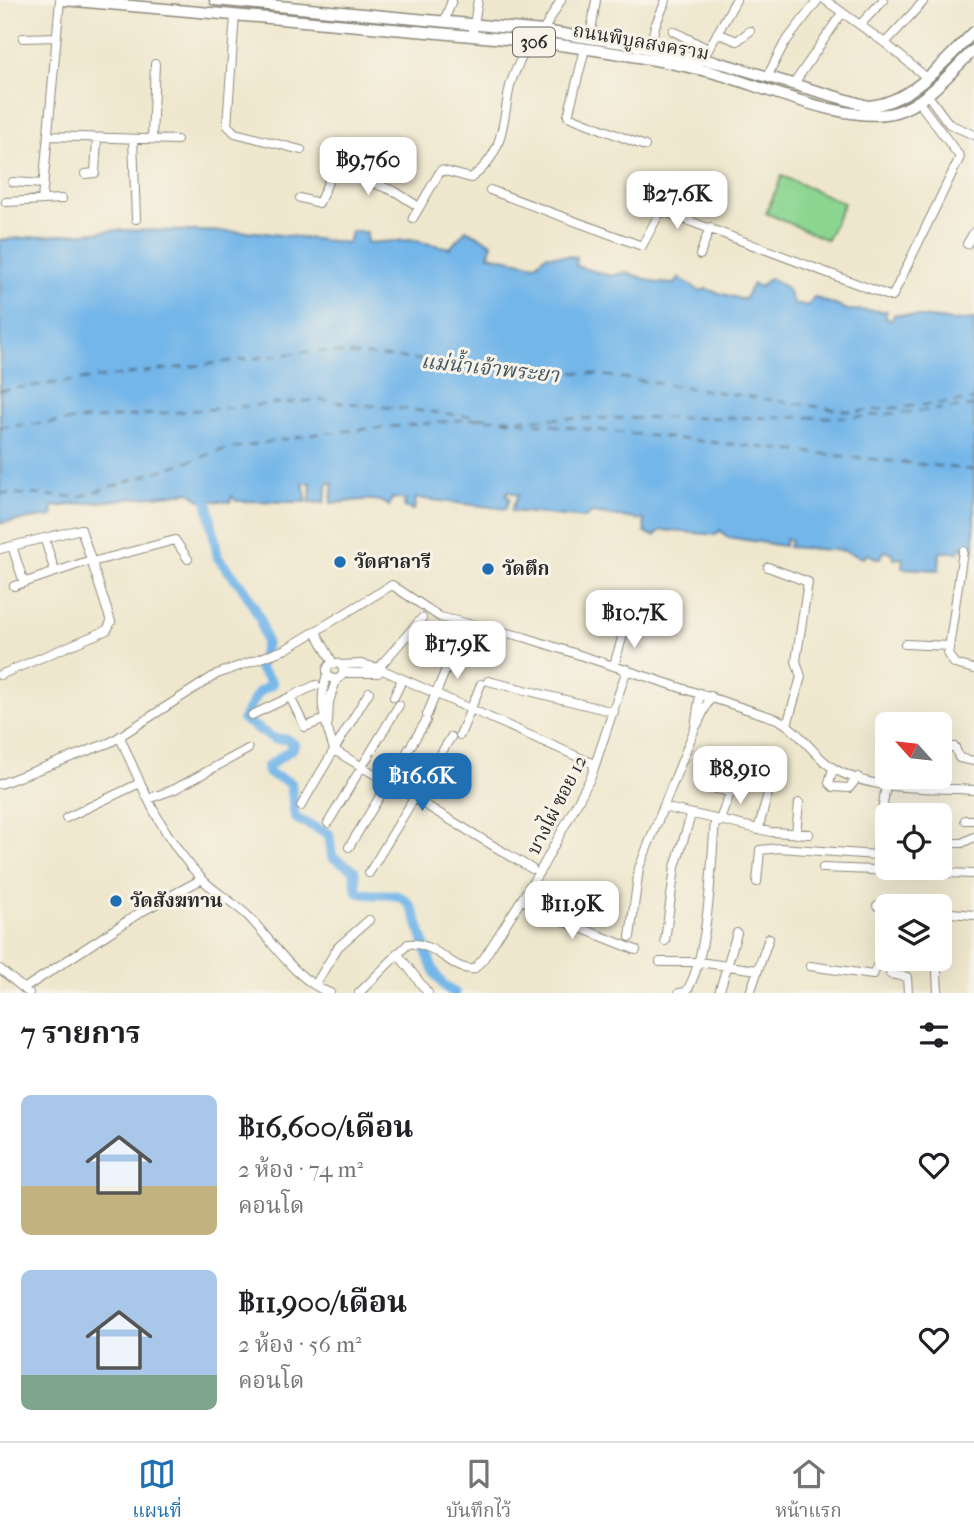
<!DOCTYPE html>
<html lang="th">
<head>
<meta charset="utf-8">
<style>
  :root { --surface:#fff; --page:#f6f6f6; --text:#202124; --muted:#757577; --line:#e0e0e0; --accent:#1f6fb2 }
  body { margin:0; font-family:"IM FELL French Canon","Noto Serif Thai",serif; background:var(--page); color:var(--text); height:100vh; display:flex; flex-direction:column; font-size:26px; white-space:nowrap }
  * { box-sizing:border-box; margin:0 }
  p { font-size:23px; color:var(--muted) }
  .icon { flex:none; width:38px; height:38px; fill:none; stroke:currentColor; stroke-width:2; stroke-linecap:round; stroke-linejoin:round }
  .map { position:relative; height:993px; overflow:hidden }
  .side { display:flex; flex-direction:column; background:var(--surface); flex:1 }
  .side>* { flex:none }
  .needle { width:46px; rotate:297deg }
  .fabs { position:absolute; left:875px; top:712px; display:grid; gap:14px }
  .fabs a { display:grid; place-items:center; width:77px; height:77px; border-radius:10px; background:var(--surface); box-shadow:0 7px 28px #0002; font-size:35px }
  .price { position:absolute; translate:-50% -60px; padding:0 16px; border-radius:14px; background:#fff; color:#222; font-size:23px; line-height:46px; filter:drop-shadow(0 2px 4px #0008) }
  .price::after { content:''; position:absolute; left:50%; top:42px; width:21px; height:16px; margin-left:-10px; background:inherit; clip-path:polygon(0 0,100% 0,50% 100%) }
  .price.active { background:var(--accent); color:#fff }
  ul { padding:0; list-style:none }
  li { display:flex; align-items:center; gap:21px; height:175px; padding:0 21px }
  li span { display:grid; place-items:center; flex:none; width:196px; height:140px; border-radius:10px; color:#555 }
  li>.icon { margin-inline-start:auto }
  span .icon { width:84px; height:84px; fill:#fffc; stroke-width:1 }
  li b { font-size:30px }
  h2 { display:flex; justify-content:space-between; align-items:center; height:84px; padding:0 21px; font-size:30px }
  .dock { display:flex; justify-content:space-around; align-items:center; height:98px; border-top:2px solid var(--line); background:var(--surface); font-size:19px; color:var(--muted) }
  .dock a { display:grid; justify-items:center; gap:4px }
  .dock .active { color:var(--accent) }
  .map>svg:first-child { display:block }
  .garden { fill:#8cd692; stroke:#5c805e; stroke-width:2 }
  .water { fill:#73b6e9; stroke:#4f708a; stroke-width:2 }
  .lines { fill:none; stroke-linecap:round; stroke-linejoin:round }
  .river { stroke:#73b6e9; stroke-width:10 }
  .ferry { stroke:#415564; stroke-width:2; stroke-dasharray:9 7; stroke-linecap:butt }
  .minor-casing { stroke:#8d897c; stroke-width:10 }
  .major-casing { stroke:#8d897c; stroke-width:13 }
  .minor { stroke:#fff; stroke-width:8 }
  .major { stroke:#fff; stroke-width:10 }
  .poi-dot { fill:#1f6fb2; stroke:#f7f3e8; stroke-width:2.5 }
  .labels { text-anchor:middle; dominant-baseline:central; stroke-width:6; stroke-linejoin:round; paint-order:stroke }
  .shield { fill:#f7f3e8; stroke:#686764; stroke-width:2 }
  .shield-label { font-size:18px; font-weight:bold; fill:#2b2b2b }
  .street-label { font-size:19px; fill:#2b2b2b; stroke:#f7f3e8 }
  .poi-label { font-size:19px; font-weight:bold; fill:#2b2b2b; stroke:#f7f3e8; text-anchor:start }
  .water-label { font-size:21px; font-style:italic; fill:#415564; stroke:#f7f3e8 }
</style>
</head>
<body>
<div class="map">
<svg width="974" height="993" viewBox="0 0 974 993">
  <rect width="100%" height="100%" fill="#f7f3e8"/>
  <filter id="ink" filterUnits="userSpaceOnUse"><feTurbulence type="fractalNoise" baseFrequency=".0143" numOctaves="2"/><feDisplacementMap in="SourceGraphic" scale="14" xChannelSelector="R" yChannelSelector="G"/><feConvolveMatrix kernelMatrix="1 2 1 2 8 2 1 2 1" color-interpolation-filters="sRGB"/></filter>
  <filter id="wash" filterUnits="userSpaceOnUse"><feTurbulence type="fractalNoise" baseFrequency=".00686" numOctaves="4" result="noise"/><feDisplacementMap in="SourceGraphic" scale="28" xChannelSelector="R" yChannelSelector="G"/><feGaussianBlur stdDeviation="1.57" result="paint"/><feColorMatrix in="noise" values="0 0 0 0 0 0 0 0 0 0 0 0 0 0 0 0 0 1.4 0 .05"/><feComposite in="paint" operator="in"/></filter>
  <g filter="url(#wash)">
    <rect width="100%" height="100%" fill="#efe7cd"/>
    <path class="garden" d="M 782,176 L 844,203 L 827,240 L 766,213 Z"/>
    <path class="water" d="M 120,230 L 255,232 L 348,243 L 351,232 L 367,232 L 367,243 L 411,240 L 450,248 L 466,230 L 492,243 L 489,255 L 535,265 L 546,255 L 577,257 L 576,266 L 611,276 L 626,272 L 657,283 L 675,284 L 679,278 L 700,291 L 706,289 L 744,300 L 753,284 L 760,287 L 770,278 L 787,288 L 794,305 L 809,305 L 814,297 L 848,310 L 887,311 L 885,316 L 891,320 L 895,314 L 955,321 L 974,319 L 974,553 L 960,546 L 959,552 L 940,552 L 939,570 L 902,568 L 903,558 L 894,559 L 892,553 L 885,551 L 879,559 L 867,554 L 863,558 L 845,551 L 788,547 L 791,541 L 786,539 L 784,546 L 727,537 L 720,530 L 716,535 L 662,530 L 654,536 L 645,533 L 644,520 L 592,513 L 585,518 L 511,511 L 518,495 L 508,491 L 506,496 L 510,498 L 506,509 L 416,498 L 414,510 L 404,507 L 405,500 L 392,498 L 389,506 C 374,494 352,503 331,503 L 333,483 L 328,483 L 324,503 L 310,502 L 311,483 L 303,483 L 307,502 L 236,501 L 232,496 L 230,502 L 200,500 L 190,492 L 52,507 L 53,516 L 0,523 L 0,240 Z"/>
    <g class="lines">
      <path class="river" d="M 205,488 L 218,558 L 244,589 L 260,618 L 266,643 L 259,668 L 273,684 L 259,692 L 243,719 L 274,739 L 286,739 L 294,744 L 293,748 L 267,767 L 268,773 L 291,783 L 295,818 L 329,834 L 332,857 L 354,870 L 357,892 C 372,899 396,888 408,903 C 425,923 423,978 455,993"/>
      <path class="ferry" d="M 0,390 L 313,351 L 595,374 L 854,412 L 974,400
        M 503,420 L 974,470
        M 0,427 L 319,400 L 487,418
        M 0,493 L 79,497 L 223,450 L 315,434 L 472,419 L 857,417 L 974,406"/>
    </g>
  </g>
  <g filter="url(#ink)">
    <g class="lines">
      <g class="minor-casing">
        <path id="minor" d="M 825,0 L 885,43 L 926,77
          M 235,15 L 227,125 L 235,133 L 301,150
          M 444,22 L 452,0
          M 860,25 L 883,0
          M 543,31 L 561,0
          M 673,31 L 708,49
          M 717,33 L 737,41 L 750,31
          M 472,37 L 478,0
          M 23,38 L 56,37
          M 590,38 L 596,0
          M 885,43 L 923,2
          M 650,48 L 655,26 L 666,0
          M 585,49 L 568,116 L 645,146
          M 703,59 L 736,0
          M 767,77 L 784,44 L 818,0
          M 793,85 L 842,13
          M 927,94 L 949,124 L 974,135
          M 48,136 L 177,140
          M 133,139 L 136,219
          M 152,139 L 155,64
          M 85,174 L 95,173 L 97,138
          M 13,182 L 43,184
          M 490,190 L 642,246 L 659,214 L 665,212 L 892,297 L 960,157 L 918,101
          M 300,198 L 319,203 L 333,171 L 338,169 L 396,192 L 419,207
          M 42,200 L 60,0
          M 6,202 L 62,199
          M 413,218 L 441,170 L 471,178 C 505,154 502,123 510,86 C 514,71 523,55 530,41
          M 967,244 L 974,232
          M 700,255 L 710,227
          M 45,540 L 55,572
          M 12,546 L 24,583
          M 0,549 L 81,529 L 111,622 L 107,630 L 0,675
          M 963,551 L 948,655 L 955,664 L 974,669
          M 92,562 L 175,540 L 188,559
          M 768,567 L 808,582 L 796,661 L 801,677 L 787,725
          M 14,586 L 91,560
          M 316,632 L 333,663
          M 407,635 L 433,646
          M 905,644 L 949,646
          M327 671a8 8 0 1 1 16 0a8 8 0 1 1-16 0Z
          M 341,665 L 360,664 L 378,668 L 592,763
          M 614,665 L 626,625
          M 343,673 L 378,673
          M 374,673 L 422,618
          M 488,681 L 614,712
          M 369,692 L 334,750 L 532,869
          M 290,697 L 316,685
          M 394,697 L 402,680
          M 252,715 L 290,697 L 305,727 L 328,718
          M 427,715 L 460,635
          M 328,722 L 329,702 L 336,680
          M 697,725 L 711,696
          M 460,735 L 481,684
          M 120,737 C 142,788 163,839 203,880 C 217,894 235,903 249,917 C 274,943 294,979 330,993
          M 940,747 L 955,747 L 959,758 L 974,761
          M 833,768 L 829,783 L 833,787 L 849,788 L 858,777
          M 0,784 L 111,742 L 217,674 L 286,649 L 392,585 L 440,617 L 524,637 L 777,719 C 798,729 811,752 830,766 C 868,792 930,787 974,790
          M 699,785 L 730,792
          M 148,799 L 175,789 L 248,749
          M 301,806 L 334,750 C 326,723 317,703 327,675
          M 663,807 L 771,832 L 809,834
          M 66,818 L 140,783
          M 965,820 L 974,820
          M 719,822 L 735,780
          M 328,823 L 399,705
          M 758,830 L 768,793
          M 796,834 L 799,803
          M 940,843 L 962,843 L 974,837
          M 349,847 L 426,721
          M 823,868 L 974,874
          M 369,873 L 451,737
          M 757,882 L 760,850 L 780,848 L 876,855 L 886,784
          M 522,900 L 568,923 L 636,950
          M 877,906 L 887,907
          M 940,912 L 974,915
          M 630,937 L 639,868 L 695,728 L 700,693
          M 665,941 L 675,867 L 691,815
          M 397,953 L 428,993
          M 921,959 L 928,959
          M 660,962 L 698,962 L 758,970
          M 810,966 L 873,975 L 882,955 L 887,954
          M 0,969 L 29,993
          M 937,972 L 938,993
          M 890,974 L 907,977 L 908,993
          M 315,985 L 338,947 L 369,920
          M 25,988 L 141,912 L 202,879
          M 359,993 L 408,944 C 436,941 453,972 474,969 L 484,958 L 543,866 L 591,777 L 627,669
          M 679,993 L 686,992 C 709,958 711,864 715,821
          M 719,993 L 737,933
          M 750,993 L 769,938"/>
      </g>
      <g class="major-casing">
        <path id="major" d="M 64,0 L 517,40 C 582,47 648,57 711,72 C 760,85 849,126 896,112 C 927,103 951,71 974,50
          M 215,0 L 543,31 L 623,43 L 724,64 L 868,106 C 912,103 944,61 974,32"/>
      </g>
      <use href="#minor" class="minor"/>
      <use href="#major" class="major"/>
    </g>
  </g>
  <g class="poi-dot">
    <circle cx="340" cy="562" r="7"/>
    <circle cx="488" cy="569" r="7"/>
    <circle cx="116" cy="901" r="7"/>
  </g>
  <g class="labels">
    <rect class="shield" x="513" y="27.5" width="42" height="29" rx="5"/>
    <g class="shield-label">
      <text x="534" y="42">306</text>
    </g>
    <g class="street-label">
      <text transform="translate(641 42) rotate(10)">ถนนพิบูลสงคราม</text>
      <text transform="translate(557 805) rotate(-63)">บางไผ่ ซอย 12</text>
    </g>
    <g class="poi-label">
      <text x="354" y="562">วัดศาลารี</text>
      <text x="502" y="569">วัดตึก</text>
      <text x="130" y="901">วัดสังฆทาน</text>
    </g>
    <g class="water-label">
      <text transform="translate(490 368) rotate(6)">แม่น้ำเจ้าพระยา</text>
    </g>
  </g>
</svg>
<div class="fabs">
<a><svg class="needle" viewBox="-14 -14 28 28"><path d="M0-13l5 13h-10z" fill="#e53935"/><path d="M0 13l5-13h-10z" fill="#757577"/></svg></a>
<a><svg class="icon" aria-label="locate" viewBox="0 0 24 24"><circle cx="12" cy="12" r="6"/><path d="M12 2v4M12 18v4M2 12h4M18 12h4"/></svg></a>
<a><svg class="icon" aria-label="layers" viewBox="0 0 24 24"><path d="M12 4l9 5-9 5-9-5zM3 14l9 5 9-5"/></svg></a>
</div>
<b class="price" style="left:368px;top:197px">฿9,760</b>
<b class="price" style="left:677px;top:231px">฿27.6K</b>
<b class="price" style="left:634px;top:650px">฿10.7K</b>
<b class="price" style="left:457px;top:681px">฿17.9K</b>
<b class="price" style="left:740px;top:806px">฿8,910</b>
<b class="price active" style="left:422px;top:813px">฿16.6K</b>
<b class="price" style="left:572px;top:941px">฿11.9K</b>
</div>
<section class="side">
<h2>7 รายการ<svg class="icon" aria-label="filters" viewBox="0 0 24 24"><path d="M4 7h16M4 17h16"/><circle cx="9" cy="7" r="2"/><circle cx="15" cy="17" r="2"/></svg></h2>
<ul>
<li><span style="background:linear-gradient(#a9c7e8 65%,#c2b280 0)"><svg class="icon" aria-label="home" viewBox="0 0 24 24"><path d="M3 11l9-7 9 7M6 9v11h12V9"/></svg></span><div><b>฿16,600/เดือน</b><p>2 ห้อง · 74 m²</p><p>คอนโด</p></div><svg class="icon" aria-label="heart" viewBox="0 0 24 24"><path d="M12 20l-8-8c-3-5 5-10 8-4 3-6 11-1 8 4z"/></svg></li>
<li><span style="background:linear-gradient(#a9c7e8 75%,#7fa58c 0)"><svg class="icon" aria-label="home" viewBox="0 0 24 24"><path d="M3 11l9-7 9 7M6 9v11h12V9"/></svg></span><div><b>฿11,900/เดือน</b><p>2 ห้อง · 56 m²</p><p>คอนโด</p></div><svg class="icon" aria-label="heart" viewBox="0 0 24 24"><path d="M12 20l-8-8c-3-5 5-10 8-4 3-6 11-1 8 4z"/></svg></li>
</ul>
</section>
<nav class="dock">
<a class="active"><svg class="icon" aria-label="map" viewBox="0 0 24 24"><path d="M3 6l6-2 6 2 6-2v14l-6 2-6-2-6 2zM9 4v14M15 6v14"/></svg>แผนที่</a>
<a><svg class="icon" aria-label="saved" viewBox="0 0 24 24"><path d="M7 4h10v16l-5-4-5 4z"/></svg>บันทึกไว้</a>
<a><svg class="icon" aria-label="home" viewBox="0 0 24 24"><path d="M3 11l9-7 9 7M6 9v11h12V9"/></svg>หน้าแรก</a>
</nav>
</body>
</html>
